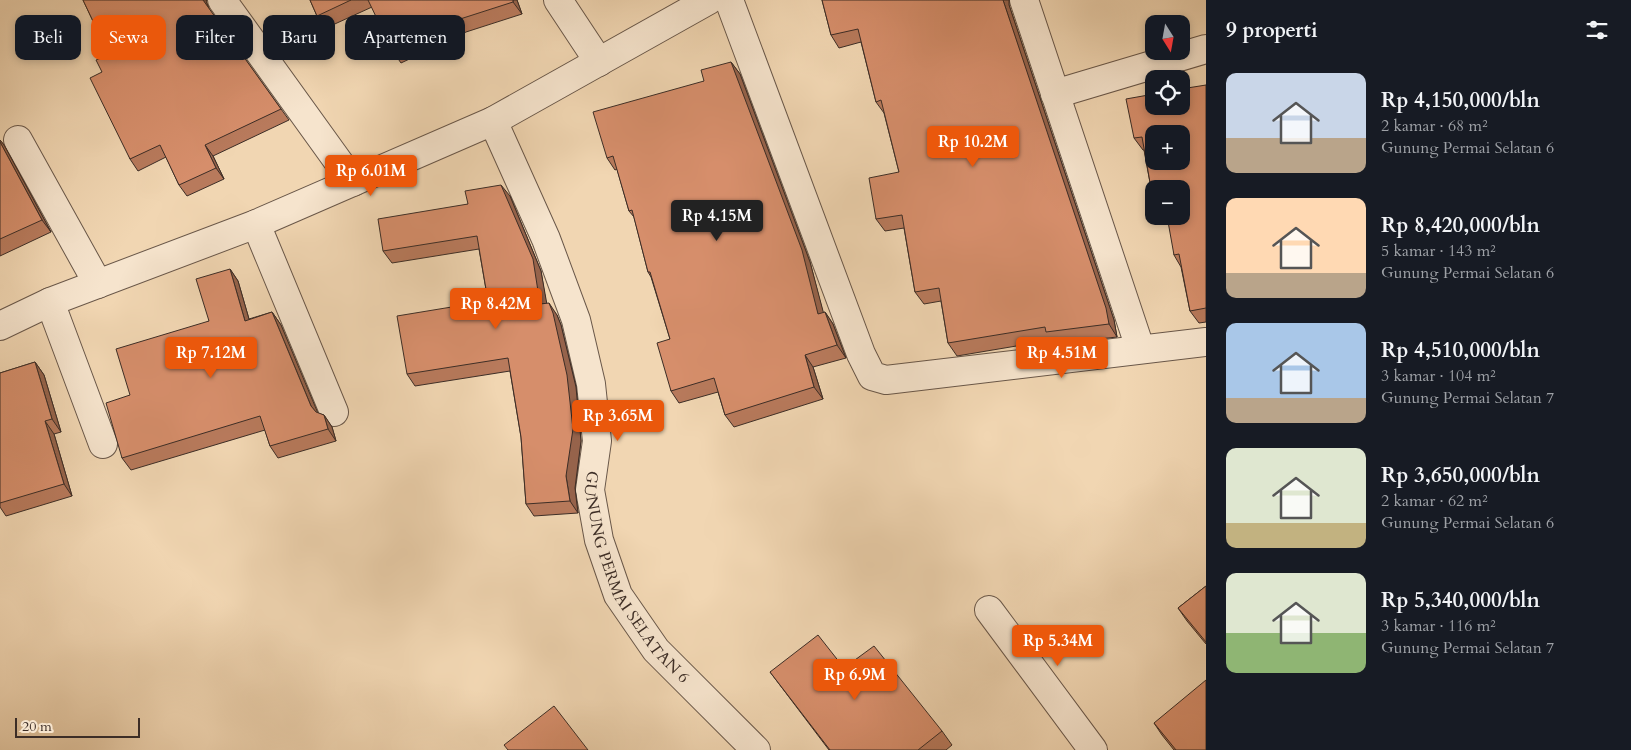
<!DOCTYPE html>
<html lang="id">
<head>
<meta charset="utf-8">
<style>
  :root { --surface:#171b24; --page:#242831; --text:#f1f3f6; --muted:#9ea1a6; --accent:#ea580c }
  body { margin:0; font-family:Cardo,serif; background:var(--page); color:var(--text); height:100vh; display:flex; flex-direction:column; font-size:19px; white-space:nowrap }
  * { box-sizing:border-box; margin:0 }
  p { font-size:16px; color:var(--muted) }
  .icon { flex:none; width:28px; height:28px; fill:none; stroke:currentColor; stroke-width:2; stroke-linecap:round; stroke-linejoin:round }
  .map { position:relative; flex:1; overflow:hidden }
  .panel { display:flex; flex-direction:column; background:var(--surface); width:425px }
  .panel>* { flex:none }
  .banner { position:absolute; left:15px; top:15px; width:475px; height:45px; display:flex; gap:10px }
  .needle { width:32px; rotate:169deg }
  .fabs { position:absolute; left:1145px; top:15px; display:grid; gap:10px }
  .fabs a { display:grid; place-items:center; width:45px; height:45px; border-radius:10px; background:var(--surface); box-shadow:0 2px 8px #0003; font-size:25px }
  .scale { position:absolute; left:15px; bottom:12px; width:125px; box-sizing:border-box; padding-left:5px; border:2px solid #3c2d26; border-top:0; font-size:14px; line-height:18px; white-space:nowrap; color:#3c2d26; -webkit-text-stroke:4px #f6e4cd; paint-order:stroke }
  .price { position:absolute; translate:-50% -42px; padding:0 11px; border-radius:5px; background:var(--accent); color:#fff; font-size:16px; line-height:32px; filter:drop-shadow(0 1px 2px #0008) }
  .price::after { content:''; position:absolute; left:50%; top:30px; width:15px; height:11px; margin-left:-8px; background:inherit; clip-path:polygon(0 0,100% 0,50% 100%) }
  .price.current { background:#222; color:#fff }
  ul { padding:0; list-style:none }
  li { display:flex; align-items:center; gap:15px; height:125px; padding:0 20px }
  li span { display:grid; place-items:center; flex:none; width:140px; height:100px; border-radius:10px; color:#555 }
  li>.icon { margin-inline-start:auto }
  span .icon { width:60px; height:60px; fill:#fffc; stroke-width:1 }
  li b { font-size:21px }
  h2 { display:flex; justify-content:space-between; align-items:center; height:60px; padding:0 20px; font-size:21px }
  .tag { padding:0 18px; border-radius:10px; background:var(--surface); box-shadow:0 2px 8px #0003; font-size:18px; line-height:45px }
  .tag.current { background:var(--accent); color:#fff }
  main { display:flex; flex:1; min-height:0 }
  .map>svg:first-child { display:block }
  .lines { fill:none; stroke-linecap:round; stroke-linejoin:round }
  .street-casing { stroke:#695749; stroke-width:30 }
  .street { stroke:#f6e4cd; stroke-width:28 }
  .wall { fill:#b87a5c; stroke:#3c2d26 }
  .shaded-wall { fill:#96634b; stroke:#3c2d26 }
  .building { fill:#d68e6b; stroke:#3c2d26; fill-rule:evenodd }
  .labels { text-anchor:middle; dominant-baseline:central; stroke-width:4; stroke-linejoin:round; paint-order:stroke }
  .street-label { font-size:16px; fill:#3c2d26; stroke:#f6e4cd }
</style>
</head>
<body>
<main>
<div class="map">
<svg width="1206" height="750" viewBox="0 0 1206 750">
  <rect width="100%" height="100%" fill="#f1d6b2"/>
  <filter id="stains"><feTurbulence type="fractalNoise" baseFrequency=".004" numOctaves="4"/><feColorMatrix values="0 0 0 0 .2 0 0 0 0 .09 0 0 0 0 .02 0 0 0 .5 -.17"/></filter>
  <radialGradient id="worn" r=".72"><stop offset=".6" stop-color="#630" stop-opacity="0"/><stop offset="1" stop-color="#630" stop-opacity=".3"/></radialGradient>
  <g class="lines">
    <g class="street-casing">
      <g id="street">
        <path d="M 222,0 L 353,182"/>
        <path d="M 558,0 L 599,62"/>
        <path d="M 729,0 L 861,354 L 872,376 L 886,380 L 1206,342"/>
        <path d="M 1024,0 L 1140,348"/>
        <path d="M 1055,94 L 1206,49"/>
        <path id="s1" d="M 493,121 L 546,239 L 576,320 L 591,384 L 597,441 L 590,490 L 599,540 L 618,595 L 656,650 L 756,750"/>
        <path d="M 18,140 L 98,284"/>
        <path d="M 256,224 L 334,412"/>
        <path d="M 50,302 L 103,444"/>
        <path d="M 0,326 L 50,302 L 256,224 L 493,121 L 709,0"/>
        <path d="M 989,610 L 1093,750"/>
      </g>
    </g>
    <use href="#street" class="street"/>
  </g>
  <path class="wall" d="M 83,0 L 207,0 L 206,1 L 209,9 L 289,120 L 213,156 L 224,179 L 187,196 L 179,185 L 166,157 L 138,171 L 130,159 L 102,72 L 109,55 Z
    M 310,0 L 517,0 L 522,14 L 466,32 L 401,63 L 392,50 L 372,7 L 326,28 L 317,16 Z
    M 822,0 L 1009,0 L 1009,5 L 1114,320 L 1117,337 L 1055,344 L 1052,340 L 957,356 L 948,343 L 941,301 L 924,304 L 915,292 L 904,228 L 885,231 L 876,219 L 899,172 L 884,113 L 876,102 L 861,42 L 839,48 L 831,35 Z
    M 731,62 L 740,74 L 810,262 L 823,313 L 825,312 L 833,324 L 846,358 L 813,367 L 823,399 L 734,427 L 725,415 L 718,392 L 679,403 L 671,391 L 670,339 L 651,277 L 648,272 L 634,217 L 629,211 L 617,169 L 615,170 L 607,158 L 704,81 Z
    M 1206,85 L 1206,322 L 1199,323 L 1190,311 L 1181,267 L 1174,255 L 1181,189 L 1154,189 L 1154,192 L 1151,188 L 1144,150 L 1143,150 L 1134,138 Z
    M 0,140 L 4,145 L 51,232 L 0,256 Z
    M 510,196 L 541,271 L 546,303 L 557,315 L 561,325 L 576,387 L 581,441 L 575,488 L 578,513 L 534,516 L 526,504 L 521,437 L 510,371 L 415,386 L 407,374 L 488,301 L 479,249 L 392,263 L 383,251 L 468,204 Z
    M 230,269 L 238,281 L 249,319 L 272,312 L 281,325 L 317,413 L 324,415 L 332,427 L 336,441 L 278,458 L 270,446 L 265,430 L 131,470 L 122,458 L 130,395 L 209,321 Z
    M 35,362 L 44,375 L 61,432 L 54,434 L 72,496 L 6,516 L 0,507 L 0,373 Z
    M 1206,586 L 1206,644 L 1187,621 L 1178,608 Z
    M 844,668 L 942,731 L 952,745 L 946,750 L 829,750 L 770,672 Z
    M 1154,723 L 1206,750 L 1174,750 L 1162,735 Z"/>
  <path class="shaded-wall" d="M 203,0 L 207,0 L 206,1 L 209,9 Z
    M 513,0 L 517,0 L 522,14 L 513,2 Z
    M 1003,0 L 1009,0 L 1009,5 L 1114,320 L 1117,337 L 1109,324 Z
    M 731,62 L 740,74 L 810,262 L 827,326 L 818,314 Z
    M 0,140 L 4,145 L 51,232 L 42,220 L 0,142 Z
    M 205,145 L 213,156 L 224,179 L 216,168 Z
    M 501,185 L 510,196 L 541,271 L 549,316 L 540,304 Z
    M 230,269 L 238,281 L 253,333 L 245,321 Z
    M 549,303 L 557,315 L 561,325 L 576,387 L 581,441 L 575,488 L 578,513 L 570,501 L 566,476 Z
    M 272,312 L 281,325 L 320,418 L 311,406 Z
    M 825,312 L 833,324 L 846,358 L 837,345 Z
    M 805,355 L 813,367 L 823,399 L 814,387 Z
    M 35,362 L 44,375 L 61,432 L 52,419 Z
    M 324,415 L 332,427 L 336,441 L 328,429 Z
    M 45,421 L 54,434 L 72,496 L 64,484 Z"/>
  <path class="building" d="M 83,0 L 203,0 L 281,109 L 205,145 L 216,168 L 179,185 L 160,145 L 130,159 L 90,78 L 102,72 L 96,60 L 109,55 Z
    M 310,0 L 351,0 L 317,16 Z
    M 368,0 L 513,0 L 513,2 L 457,20 L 392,50 Z
    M 822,0 L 1003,0 L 1106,308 L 1109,324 L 1046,332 L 1045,327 L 948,343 L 939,288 L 915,292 L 902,215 L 876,219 L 869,178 L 899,172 L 881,100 L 876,102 L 858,29 L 831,35 Z
    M 731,62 L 802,250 L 818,314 L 825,312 L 837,345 L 805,355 L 814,387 L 725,415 L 714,378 L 671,391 L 657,343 L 670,339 L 650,272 L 648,272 L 632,210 L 629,211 L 613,156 L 607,158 L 593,112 L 704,81 L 701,70 Z
    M 1206,85 L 1206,308 L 1190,311 L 1179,254 L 1174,255 L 1167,216 L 1181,216 L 1181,189 L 1162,189 L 1161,185 L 1151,188 L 1142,137 L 1134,138 L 1126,99 L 1154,94 L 1154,106 L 1181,106 L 1181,89 ZM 1154,134 L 1181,134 L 1181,161 L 1154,161 Z
    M 0,142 L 42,220 L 0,239 Z
    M 501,185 L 533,259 L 540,304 L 549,303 L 553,313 L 567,375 L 573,429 L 566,476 L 570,501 L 526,504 L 521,437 L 508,358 L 407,374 L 397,316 L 488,301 L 477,236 L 383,251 L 378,219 L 468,204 L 465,191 Z
    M 230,269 L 245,321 L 272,312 L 311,406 L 316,412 L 324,415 L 328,429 L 270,446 L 260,416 L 122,458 L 106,403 L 130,395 L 116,349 L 209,321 L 196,279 Z
    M 35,362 L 52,419 L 45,421 L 64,484 L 0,503 L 0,373 Z
    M 1206,586 L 1206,642 L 1178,608 Z
    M 818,635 L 844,668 L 874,646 L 942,731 L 918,750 L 830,750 L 770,672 Z
    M 1206,680 L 1206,750 L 1176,750 L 1154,723 Z
    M 554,706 L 588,750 L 508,750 L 504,745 Z"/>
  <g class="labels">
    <g class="street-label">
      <text stroke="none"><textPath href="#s1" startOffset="488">GUNUNG PERMAI SELATAN 6</textPath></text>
    </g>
  </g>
  <rect width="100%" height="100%" filter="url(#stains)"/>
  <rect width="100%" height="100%" fill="url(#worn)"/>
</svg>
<div class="fabs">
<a><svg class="needle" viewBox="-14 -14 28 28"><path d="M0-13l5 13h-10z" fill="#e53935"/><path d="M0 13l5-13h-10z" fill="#9ea1a6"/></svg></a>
<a><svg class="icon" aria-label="locate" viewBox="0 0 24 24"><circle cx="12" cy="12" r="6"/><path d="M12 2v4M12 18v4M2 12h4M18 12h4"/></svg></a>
<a>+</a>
<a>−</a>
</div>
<div class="scale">20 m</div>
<b class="price" style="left:973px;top:168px">Rp 10.2M</b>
<b class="price" style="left:371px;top:197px">Rp 6.01M</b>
<b class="price current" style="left:717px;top:242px">Rp 4.15M</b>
<b class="price" style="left:496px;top:330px">Rp 8.42M</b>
<b class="price" style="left:211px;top:379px">Rp 7.12M</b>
<b class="price" style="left:1062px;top:379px">Rp 4.51M</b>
<b class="price" style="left:618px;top:442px">Rp 3.65M</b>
<b class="price" style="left:1058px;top:667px">Rp 5.34M</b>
<b class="price" style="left:855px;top:701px">Rp 6.9M</b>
<div class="banner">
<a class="tag">Beli</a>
<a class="tag current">Sewa</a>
<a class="tag">Filter</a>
<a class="tag">Baru</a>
<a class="tag">Apartemen</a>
</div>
</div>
<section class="panel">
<h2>9 properti<svg class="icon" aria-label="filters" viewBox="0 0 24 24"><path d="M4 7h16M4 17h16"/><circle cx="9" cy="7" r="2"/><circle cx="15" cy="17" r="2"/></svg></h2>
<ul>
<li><span style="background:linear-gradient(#c9d6e8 65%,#b9a48a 0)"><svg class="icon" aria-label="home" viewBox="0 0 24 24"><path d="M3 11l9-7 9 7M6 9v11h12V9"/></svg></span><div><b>Rp 4,150,000/bln</b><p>2 kamar · 68 m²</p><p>Gunung Permai Selatan 6</p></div></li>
<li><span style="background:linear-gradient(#ffd9b3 75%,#b9a48a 0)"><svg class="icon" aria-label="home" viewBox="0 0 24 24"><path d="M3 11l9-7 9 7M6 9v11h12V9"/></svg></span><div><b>Rp 8,420,000/bln</b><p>5 kamar · 143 m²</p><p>Gunung Permai Selatan 6</p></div></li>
<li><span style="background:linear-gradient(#a9c7e8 75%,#b9a48a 0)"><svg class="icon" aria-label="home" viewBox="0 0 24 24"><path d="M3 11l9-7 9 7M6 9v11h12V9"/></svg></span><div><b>Rp 4,510,000/bln</b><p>3 kamar · 104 m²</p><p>Gunung Permai Selatan 7</p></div></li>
<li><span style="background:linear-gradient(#dfe7d0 75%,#c2b280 0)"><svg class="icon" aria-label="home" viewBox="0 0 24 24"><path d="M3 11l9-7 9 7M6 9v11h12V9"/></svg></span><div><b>Rp 3,650,000/bln</b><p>2 kamar · 62 m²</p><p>Gunung Permai Selatan 6</p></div></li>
<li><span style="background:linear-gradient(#dfe7d0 60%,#8fb573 0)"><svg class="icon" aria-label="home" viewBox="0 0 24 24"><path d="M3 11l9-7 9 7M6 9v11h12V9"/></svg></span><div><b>Rp 5,340,000/bln</b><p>3 kamar · 116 m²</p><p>Gunung Permai Selatan 7</p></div></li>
</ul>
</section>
</main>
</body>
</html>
